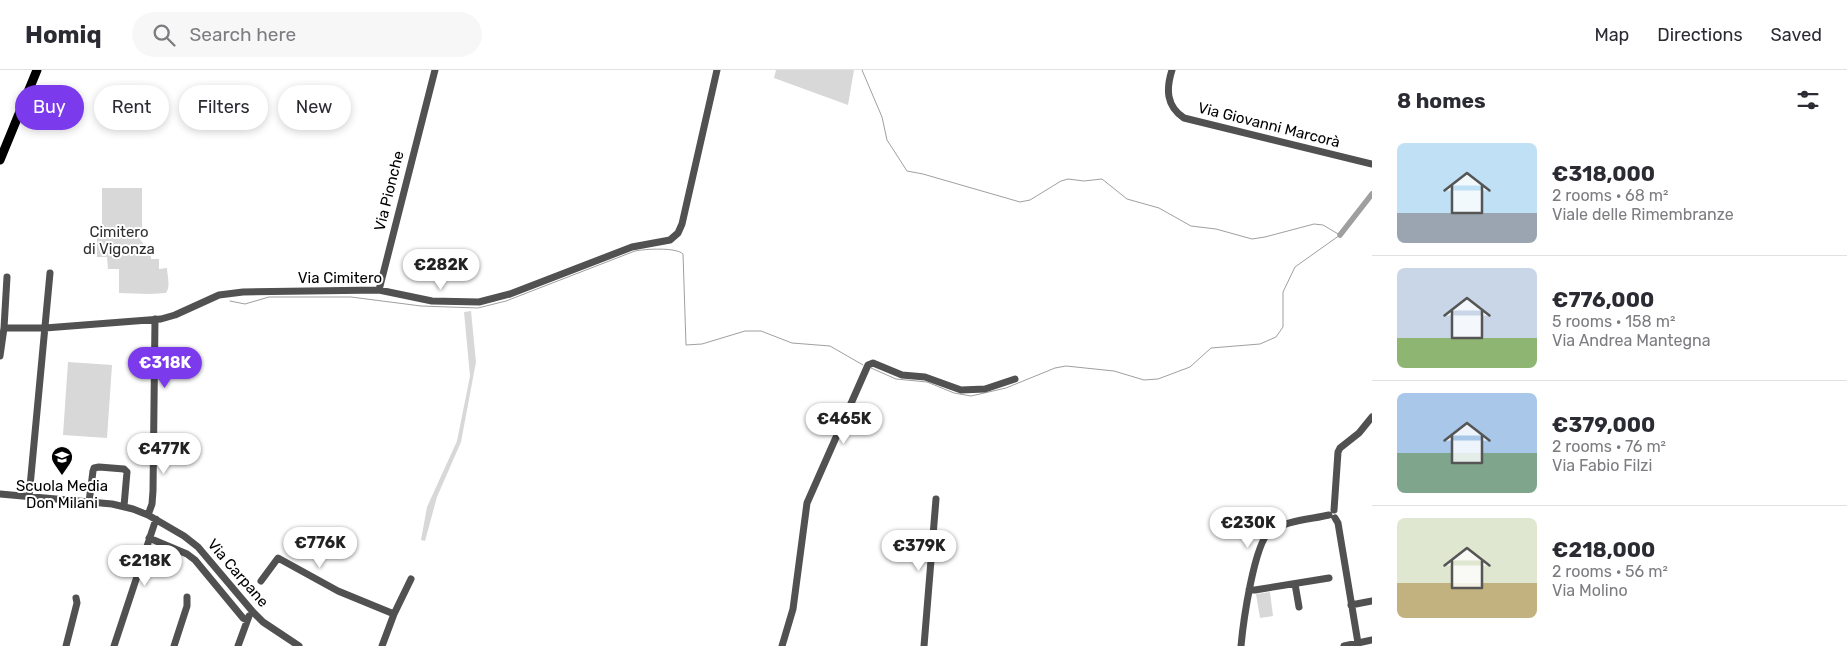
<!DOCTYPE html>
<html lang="en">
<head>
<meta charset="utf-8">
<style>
  :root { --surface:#fff; --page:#f7f7f7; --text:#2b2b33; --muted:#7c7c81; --line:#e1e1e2; --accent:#7c3aed }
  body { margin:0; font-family:Rubik,sans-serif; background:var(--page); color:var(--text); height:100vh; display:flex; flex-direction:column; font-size:19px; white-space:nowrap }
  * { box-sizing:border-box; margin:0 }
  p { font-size:16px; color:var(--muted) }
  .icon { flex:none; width:28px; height:28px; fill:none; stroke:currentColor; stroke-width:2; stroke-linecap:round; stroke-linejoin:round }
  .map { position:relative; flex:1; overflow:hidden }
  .details { display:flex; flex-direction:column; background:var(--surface); width:475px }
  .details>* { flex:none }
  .guide { position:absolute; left:15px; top:15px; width:475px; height:45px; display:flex; gap:10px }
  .price { position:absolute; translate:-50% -42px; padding:0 11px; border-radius:18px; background:#fff; color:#222; font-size:16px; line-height:32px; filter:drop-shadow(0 1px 2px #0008) }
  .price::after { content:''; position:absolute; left:50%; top:30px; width:15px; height:11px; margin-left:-8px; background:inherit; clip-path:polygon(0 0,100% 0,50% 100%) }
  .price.active { background:var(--accent); color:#fff }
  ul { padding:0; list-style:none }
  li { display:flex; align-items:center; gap:15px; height:125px; padding:0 25px }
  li+li { border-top:1px solid var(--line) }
  li span { display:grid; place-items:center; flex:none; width:140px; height:100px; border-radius:8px; color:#555 }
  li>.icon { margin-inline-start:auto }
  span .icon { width:60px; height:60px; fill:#fffc; stroke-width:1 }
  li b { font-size:21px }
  h2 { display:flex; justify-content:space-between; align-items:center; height:60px; padding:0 25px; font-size:21px }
  .pill { padding:0 18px; border-radius:22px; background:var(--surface); box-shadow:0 2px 8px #0003; font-size:18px; line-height:45px }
  .pill.active { background:var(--accent); color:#fff }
  header { display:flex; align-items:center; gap:30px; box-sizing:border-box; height:70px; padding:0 25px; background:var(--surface); border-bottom:1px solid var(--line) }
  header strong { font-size:24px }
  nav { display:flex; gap:28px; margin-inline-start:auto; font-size:18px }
  .search { width:350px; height:45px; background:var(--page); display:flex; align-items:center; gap:12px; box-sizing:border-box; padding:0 18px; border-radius:28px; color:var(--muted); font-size:19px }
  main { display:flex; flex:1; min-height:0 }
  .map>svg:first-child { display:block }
  .green { fill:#d8d8d8 }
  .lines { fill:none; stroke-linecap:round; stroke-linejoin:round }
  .stream { stroke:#9f9f9f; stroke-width:1 }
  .canal { stroke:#9f9f9f; stroke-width:5.5 }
  .minor { stroke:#515151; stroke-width:7 }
  .major { stroke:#000; stroke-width:9 }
  .labels { text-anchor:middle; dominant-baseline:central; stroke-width:4; stroke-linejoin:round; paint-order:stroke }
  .street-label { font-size:15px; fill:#000; stroke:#fff }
  .park-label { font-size:15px; fill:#2f2f2f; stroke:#fff }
  .poi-label { font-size:15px; fill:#000; stroke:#fff }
</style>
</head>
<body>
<header>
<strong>Homiq</strong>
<div class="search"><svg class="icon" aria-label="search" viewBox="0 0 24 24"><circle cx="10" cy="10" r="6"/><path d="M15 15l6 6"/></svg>Search here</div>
<nav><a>Map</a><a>Directions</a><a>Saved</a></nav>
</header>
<main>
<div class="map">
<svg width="1372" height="576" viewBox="0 0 1372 576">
  <rect width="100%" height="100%" fill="#fff"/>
  <path class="green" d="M 776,0 L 854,0 L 848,35 L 774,8 Z
    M 102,118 L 142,118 L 142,158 L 139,158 L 139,168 L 151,184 L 151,189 L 159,189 L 159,199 L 167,198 C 167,205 171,216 166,223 L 150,224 L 119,223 L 119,199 L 108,199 L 107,187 L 97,187 L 97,158 L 102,158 Z
    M 471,241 L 476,292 L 461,372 L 437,427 L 425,471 L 421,470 L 427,437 L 457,371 L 470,306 L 464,242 Z
    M 68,292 L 112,295 L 107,368 L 63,365 Z
    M 1270,522 L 1273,546 L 1260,548 L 1256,524 Z"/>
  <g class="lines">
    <path class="stream" d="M 862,0 L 882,47 L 887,70 L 907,101 L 923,104 L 1020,132 L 1030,130 L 1061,111 L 1068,109 L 1084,111 L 1102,109 L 1127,129 L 1159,138 L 1191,156 L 1216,159 L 1252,169 L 1265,167 L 1314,154 L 1323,155 L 1340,165 L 1295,197 L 1283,222 L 1283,257 L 1276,267 L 1260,274 L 1211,278 L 1190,297 L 1158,309 L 1144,310 L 1114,301 L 1066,296 L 1055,298 L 1006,318 L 971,326 L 954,323 L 927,312 L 896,309 L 871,298
      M 230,231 L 245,234 L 269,227 L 351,227 L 421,236 L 478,238 L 506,231 L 635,181 C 645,179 676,177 683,184 L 686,275 L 702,274 L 745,261 L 761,261 L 792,273 L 830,276 L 863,295"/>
    <path class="canal" d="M 1340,165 L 1372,124"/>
    <path class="minor" d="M 1172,0 C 1166,19 1166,36 1184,48 L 1372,94
      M 379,220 L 435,0
      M 4,258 L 45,258 L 161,249 L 175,245 L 219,225 L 243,222 L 379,220 L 432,231 L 479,232 L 510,224 L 632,177 L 670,170 L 678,163 L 682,154 L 717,0
      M 0,286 L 4,258 L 7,207
      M 0,424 L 112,434 L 133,439 L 148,445 L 184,466 L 198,477 L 253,542 L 263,552 L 299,576
      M 29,427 L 50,203
      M 89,432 L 93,401 L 94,398 L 99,397 L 124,399 L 127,402 L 124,436
      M 1334,440 L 1338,382 L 1340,378 L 1359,363 L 1372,347
      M 148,445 L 152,434 L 153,421 L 155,249
      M 1335,448 L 1338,453 L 1358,573
      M 149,468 L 187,484 L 195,490 L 243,548 L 247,550
      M 261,511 L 278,488 L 338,521 L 394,544
      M 1295,514 L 1299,537
      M 1249,520 L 1255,520 L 1329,508
      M 1351,535 L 1372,531
      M 66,576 L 77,533 L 76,528
      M 114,576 L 156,449
      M 174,576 L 187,536 L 187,527
      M 238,576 L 249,546
      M 382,576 L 394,544 L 411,509
      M 782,576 L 793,539 L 807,433 L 868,295 L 873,293 L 902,305 L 925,307 L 961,320 L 985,319 L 1015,309
      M 924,576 L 936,429
      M 1241,576 C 1243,554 1254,473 1270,461 C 1284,451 1312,449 1329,445
      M 1344,576 L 1372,570"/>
    <path class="major" d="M 0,90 L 37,0"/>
  </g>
  <defs>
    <g id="school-pin" transform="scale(1.125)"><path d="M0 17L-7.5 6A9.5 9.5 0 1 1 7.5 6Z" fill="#000" stroke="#fff"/><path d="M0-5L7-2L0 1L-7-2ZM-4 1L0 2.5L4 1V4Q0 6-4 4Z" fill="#fff"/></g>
  </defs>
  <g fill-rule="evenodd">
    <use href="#school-pin" x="62" y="387"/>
  </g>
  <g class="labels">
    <g class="street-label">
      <text transform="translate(1269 55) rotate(14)">Via Giovanni Marcorà</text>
      <text transform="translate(389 121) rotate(-76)">Via Pionche</text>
      <text x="340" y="208">Via Cimitero</text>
      <text transform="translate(238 503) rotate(49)">Via Carpane</text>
    </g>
    <g class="park-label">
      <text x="119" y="162">Cimitero<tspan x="119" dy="17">di Vigonza</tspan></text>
    </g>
    <g class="poi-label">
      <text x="62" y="416">Scuola Media<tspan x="62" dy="17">Don Milani</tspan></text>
    </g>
  </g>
</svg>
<b class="price" style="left:441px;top:221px">€282K</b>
<b class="price active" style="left:165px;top:319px">€318K</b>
<b class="price" style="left:844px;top:375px">€465K</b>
<b class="price" style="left:164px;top:405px">€477K</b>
<b class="price" style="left:1248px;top:479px">€230K</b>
<b class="price" style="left:320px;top:499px">€776K</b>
<b class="price" style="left:919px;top:502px">€379K</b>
<b class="price" style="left:145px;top:517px">€218K</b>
<div class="guide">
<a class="pill active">Buy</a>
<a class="pill">Rent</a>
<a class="pill">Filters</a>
<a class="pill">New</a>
</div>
</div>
<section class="details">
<h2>8 homes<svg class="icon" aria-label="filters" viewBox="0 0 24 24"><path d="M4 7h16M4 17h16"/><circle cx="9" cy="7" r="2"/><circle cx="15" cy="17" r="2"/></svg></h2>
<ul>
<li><span style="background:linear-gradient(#bfe0f5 70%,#9aa5b1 0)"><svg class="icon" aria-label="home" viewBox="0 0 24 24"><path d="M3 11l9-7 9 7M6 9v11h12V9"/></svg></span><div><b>€318,000</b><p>2 rooms · 68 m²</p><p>Viale delle Rimembranze</p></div></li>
<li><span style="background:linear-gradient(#c9d6e8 70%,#8fb573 0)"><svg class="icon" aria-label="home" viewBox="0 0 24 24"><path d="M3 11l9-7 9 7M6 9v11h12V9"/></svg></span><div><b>€776,000</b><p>5 rooms · 158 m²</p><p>Via Andrea Mantegna</p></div></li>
<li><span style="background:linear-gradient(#a9c7e8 60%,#7fa58c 0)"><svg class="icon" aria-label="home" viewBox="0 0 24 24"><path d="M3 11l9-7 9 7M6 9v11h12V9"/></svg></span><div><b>€379,000</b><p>2 rooms · 76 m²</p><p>Via Fabio Filzi</p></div></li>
<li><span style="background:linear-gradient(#dfe7d0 65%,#c2b280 0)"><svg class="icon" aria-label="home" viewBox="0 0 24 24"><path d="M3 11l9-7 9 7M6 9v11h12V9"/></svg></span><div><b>€218,000</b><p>2 rooms · 56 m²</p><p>Via Molino</p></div></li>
</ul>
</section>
</main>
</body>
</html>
